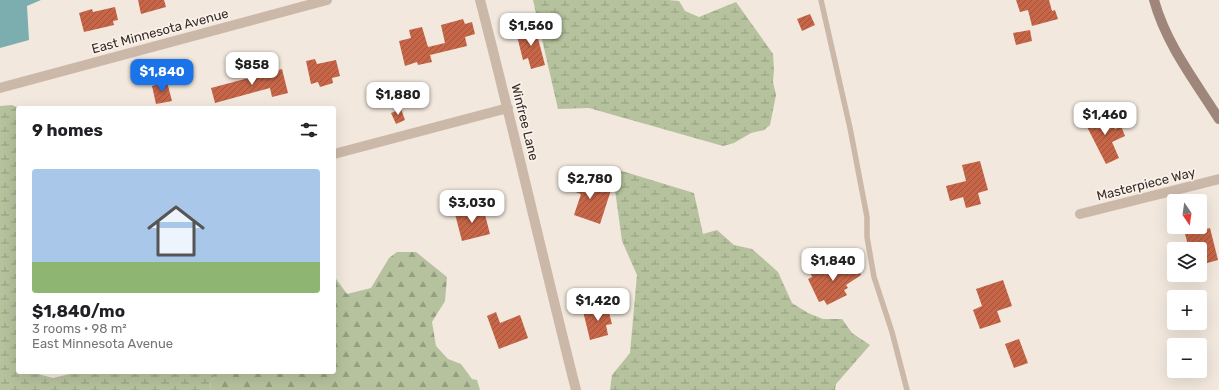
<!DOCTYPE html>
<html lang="en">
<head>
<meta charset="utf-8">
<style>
  :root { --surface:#fff; --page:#f6f6f6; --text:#202124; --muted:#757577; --line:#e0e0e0; --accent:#1a73e8 }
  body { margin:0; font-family:Rubik,sans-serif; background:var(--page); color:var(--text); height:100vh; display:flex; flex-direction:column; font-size:15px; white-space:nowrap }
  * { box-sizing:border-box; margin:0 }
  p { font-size:13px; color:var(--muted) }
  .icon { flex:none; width:22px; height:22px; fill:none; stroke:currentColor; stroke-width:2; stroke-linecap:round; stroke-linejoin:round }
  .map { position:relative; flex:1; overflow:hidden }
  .drawer { position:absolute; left:16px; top:106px; width:320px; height:268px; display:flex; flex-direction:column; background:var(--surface); border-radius:4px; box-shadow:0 4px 16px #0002 }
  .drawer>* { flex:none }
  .needle { width:26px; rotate:167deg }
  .buttons { position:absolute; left:1167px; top:194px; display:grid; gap:8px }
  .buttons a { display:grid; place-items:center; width:40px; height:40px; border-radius:4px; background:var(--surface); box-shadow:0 4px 16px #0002; font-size:20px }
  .price { position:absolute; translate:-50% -34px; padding:0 9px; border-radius:8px; background:#fff; color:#222; font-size:13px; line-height:26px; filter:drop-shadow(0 1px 2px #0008) }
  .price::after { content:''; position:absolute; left:50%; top:24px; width:12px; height:9px; margin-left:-6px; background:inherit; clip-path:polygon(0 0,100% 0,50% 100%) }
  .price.active { background:var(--accent); color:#fff }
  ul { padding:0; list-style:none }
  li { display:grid; align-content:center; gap:8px; height:212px; padding:0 16px }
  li+li { border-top:1px solid var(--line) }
  li span { display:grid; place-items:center; height:124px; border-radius:4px; color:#555 }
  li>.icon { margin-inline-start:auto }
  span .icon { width:72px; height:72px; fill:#fffc; stroke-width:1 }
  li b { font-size:17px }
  h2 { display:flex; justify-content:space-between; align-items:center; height:48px; padding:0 16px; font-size:17px }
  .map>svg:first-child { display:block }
  .forest { fill:url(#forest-firs) }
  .wetland { fill:url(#wetland-marsh) }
  .water { fill:#7caeb0 }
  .building { fill:url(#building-hatch) }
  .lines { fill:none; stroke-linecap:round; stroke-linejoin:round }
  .service { stroke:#cbb8a9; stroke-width:5.5 }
  .minor { stroke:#cbb8a9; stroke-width:10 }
  .tertiary { stroke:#cbb8a9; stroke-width:10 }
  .secondary { stroke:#9e877a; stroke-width:10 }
  .labels { text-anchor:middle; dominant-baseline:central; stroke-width:3.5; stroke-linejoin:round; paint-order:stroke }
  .street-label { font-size:13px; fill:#382d29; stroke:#faf2ea }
</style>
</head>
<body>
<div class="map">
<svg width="1219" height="390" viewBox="0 0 1219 390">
  <defs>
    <pattern id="forest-firs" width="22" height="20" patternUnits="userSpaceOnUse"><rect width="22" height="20" fill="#b5c29d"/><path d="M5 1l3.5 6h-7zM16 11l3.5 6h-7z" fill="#949e80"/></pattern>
    <pattern id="wetland-marsh" width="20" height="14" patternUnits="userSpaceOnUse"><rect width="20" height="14" fill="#b5c29d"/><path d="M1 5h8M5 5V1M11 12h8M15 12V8" fill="none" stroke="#949e80"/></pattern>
    <pattern id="building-hatch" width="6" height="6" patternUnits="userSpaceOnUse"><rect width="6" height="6" fill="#c66547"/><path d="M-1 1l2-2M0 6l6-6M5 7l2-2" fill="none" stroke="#a2543b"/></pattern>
  </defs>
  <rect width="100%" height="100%" fill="#f2e8dd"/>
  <path class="forest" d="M 397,252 L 416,252 L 447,277 L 445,301 L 432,322 L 436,346 L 448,359 L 461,364 L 472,379 L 477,380 L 480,390 L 210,390 L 211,381 L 222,372 L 334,372 L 334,276 L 347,294 L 371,288 L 389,258 Z"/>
  <path class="wetland" d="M 533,0 L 668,0 L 679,1 L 685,11 L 699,17 L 736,2 L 773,54 L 774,70 L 773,82 L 776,95 L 770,125 L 764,130 L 751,133 L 734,143 L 723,146 L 589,108 L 558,109 Z
    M 12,105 L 18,108 L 18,372 L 38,372 L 38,374 L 53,378 L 78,372 L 222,372 L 211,381 L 210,390 L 0,390 L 0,106 Z
    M 612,168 L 694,193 L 703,234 L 717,230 L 734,245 L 752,249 L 768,263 L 778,272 L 792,303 L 808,313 L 823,319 L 842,319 L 852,333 L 870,345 L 836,384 L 835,390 L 610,390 L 612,375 L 630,353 L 637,275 L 622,241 Z"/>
  <path class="water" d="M 0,0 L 41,0 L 27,6 L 29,40 L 0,48 Z"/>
  <path class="building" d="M 138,0 L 164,0 L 166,7 L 141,14 Z
    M 1016,0 L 1049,0 L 1052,11 L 1055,10 L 1058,19 L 1032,26 L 1028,10 L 1020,12 Z
    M 115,7 L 118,20 L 113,21 L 114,25 L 84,32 L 79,13 L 92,9 L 93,12 Z
    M 810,14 L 815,25 L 802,31 L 797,19 Z
    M 463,19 L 465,24 L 472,22 L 475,34 L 465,37 L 467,46 L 430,55 L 432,62 L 418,65 L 417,62 L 405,66 L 399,41 L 411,38 L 409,30 L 422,27 L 428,47 L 445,43 L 441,25 Z
    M 535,27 L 545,65 L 531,69 L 528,58 L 523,60 L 516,32 Z
    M 1030,30 L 1032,41 L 1016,45 L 1013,33 Z
    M 315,59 L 317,64 L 336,60 L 340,76 L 332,78 L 333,83 L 320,87 L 318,82 L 311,84 L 306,61 Z
    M 282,69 L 288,93 L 272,97 L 270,88 L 215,103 L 211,88 Z
    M 167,82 L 172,101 L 156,104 L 152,86 Z
    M 401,109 L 405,120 L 396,124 L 391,113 Z
    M 1106,111 L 1115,129 L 1121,126 L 1125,136 L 1112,142 L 1119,158 L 1106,164 L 1084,121 Z
    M 980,161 L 988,190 L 978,193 L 981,204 L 966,208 L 963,197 L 950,201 L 946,186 L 966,181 L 962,165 Z
    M 573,177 L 611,190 L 600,224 L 574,215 L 581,194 L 569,190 Z
    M 483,207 L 490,234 L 462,241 L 455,214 Z
    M 1210,228 L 1218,260 L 1200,265 L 1200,249 L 1189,249 L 1185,234 Z
    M 855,261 L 861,275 L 846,285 L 848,288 L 844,290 L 847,295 L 827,305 L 824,300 L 819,302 L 808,279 L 812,277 L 811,274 L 833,263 L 834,266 L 837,265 L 839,269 Z
    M 1003,280 L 1012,306 L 997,311 L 1001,322 L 980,329 L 973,310 L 982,306 L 976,289 Z
    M 607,305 L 612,324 L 606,325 L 608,335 L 590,340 L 583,311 Z
    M 496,312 L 500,323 L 520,315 L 528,338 L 499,349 L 487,316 Z
    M 1019,339 L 1028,363 L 1014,368 L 1005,344 Z"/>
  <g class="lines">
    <path class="service" d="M 821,0 L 850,128 L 867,217 L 867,237 L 874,277 L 892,332 L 907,390"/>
    <path class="minor" d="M 480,0 C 514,130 543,260 576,390
      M 334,154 L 508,108
      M 1080,214 L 1219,179"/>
    <path class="tertiary" d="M 0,88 L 327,0"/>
    <path class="secondary" d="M 1154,0 C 1166,44 1195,81 1219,119"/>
  </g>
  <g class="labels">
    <g class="street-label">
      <text transform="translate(160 31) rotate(-15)">East Minnesota Avenue</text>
      <text transform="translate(525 122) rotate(76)">Winfree Lane</text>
      <text transform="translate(1146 184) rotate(-14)">Masterpiece Way</text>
    </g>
  </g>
</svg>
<div class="buttons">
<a><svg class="needle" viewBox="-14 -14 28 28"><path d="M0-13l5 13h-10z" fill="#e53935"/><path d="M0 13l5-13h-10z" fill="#757577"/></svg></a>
<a><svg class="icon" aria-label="layers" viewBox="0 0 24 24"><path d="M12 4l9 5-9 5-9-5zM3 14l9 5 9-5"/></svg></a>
<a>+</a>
<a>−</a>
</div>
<b class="price" style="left:531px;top:47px">$1,560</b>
<b class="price" style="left:252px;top:86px">$858</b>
<b class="price active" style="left:162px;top:93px">$1,840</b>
<b class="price" style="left:398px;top:116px">$1,880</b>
<b class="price" style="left:1105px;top:136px">$1,460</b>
<b class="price" style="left:590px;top:200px">$2,780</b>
<b class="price" style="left:472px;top:224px">$3,030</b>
<b class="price" style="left:833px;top:282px">$1,840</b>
<b class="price" style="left:598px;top:322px">$1,420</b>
<section class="drawer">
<h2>9 homes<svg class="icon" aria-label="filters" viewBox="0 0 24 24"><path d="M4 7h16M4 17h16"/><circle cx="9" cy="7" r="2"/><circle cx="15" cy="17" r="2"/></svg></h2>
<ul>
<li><span style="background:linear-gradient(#a9c7e8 75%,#8fb573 0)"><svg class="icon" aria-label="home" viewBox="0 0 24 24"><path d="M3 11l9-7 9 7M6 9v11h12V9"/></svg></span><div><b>$1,840/mo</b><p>3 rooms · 98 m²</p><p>East Minnesota Avenue</p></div></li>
</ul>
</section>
</div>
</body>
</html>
